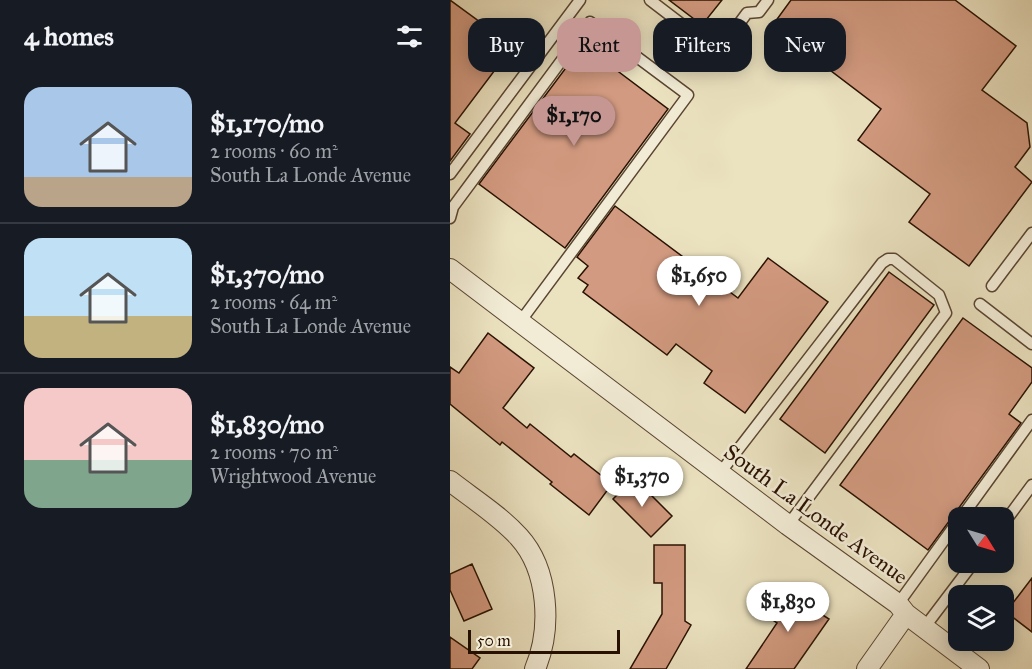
<!DOCTYPE html>
<html lang="en">
<head>
<meta charset="utf-8">
<style>
  :root { --surface:#171b24; --page:#242831; --text:#f1f3f6; --muted:#9ea1a6; --line:#363941; --accent:#c59692 }
  body { margin:0; font-family:"IM FELL Great Primer",serif; background:var(--page); color:var(--text); height:100vh; display:flex; flex-direction:column; font-size:22px; white-space:nowrap }
  * { box-sizing:border-box; margin:0 }
  p { font-size:20px; color:var(--muted) }
  .icon { flex:none; width:33px; height:33px; fill:none; stroke:currentColor; stroke-width:2; stroke-linecap:round; stroke-linejoin:round }
  .map { position:relative; flex:1; overflow:hidden }
  .panel { display:flex; flex-direction:column; background:var(--surface); width:450px }
  .panel>* { flex:none }
  .banner { position:absolute; left:18px; top:18px; width:474px; height:54px; display:flex; gap:12px }
  .needle { width:39px; rotate:127deg }
  .controls { position:absolute; left:498px; top:507px; display:grid; gap:12px }
  .controls a { display:grid; place-items:center; width:66px; height:66px; border-radius:12px; background:var(--surface); box-shadow:0 3px 15px #0003; font-size:30px }
  .scale { position:absolute; left:18px; bottom:15px; width:152px; box-sizing:border-box; padding-left:6px; border:3px solid #291101; border-top:0; font-size:16px; line-height:21px; white-space:nowrap; color:#291101; -webkit-text-stroke:4px #f2ecd6; paint-order:stroke }
  .price { position:absolute; translate:-50% -51px; padding:0 14px; border-radius:21px; background:#fff; color:#222; font-size:20px; line-height:39px; filter:drop-shadow(0 2px 3px #0008) }
  .price::after { content:''; position:absolute; left:50%; top:36px; width:18px; height:14px; margin-left:-9px; background:inherit; clip-path:polygon(0 0,100% 0,50% 100%) }
  .price.selected { background:var(--accent); color:#111 }
  ul { padding:0; list-style:none }
  li { display:flex; align-items:center; gap:18px; height:150px; padding:0 24px }
  li+li { border-top:2px solid var(--line) }
  li span { display:grid; place-items:center; flex:none; width:168px; height:120px; border-radius:18px; color:#555 }
  li>.icon { margin-inline-start:auto }
  span .icon { width:72px; height:72px; fill:#fffc; stroke-width:1 }
  li b { font-size:26px }
  h2 { display:flex; justify-content:space-between; align-items:center; height:72px; padding:0 24px; font-size:26px }
  .chip { padding:0 21px; border-radius:18px; background:var(--surface); box-shadow:0 3px 15px #0003; font-size:21px; line-height:54px }
  .chip.selected { background:var(--accent); color:#111 }
  main { display:flex; flex:1; min-height:0 }
  .map>svg:first-child { display:block }
  .building { fill:#d29a80; stroke:#291101; stroke-width:1.5 }
  .lines { fill:none; stroke-linecap:round; stroke-linejoin:round }
  .service-casing { stroke:#5a4531; stroke-width:13 }
  .minor-casing { stroke:#5a4531; stroke-width:22 }
  .service { stroke:#f2ecd6; stroke-width:10 }
  .minor { stroke:#f2ecd6; stroke-width:20 }
  .labels { text-anchor:middle; dominant-baseline:central; stroke-width:5; stroke-linejoin:round; paint-order:stroke }
  .street-label { font-size:22px; fill:#291101; stroke:#f2ecd6 }
</style>
</head>
<body>
<main>
<section class="panel">
<h2>4 homes<svg class="icon" aria-label="filters" viewBox="0 0 24 24"><path d="M4 7h16M4 17h16"/><circle cx="9" cy="7" r="2"/><circle cx="15" cy="17" r="2"/></svg></h2>
<ul>
<li><span style="background:linear-gradient(#a9c7e8 75%,#b9a48a 0)"><svg class="icon" aria-label="home" viewBox="0 0 24 24"><path d="M3 11l9-7 9 7M6 9v11h12V9"/></svg></span><div><b>$1,170/mo</b><p>2 rooms · 60 m²</p><p>South La Londe Avenue</p></div></li>
<li><span style="background:linear-gradient(#bfe0f5 65%,#c2b280 0)"><svg class="icon" aria-label="home" viewBox="0 0 24 24"><path d="M3 11l9-7 9 7M6 9v11h12V9"/></svg></span><div><b>$1,370/mo</b><p>2 rooms · 64 m²</p><p>South La Londe Avenue</p></div></li>
<li><span style="background:linear-gradient(#f6c9c9 60%,#7fa58c 0)"><svg class="icon" aria-label="home" viewBox="0 0 24 24"><path d="M3 11l9-7 9 7M6 9v11h12V9"/></svg></span><div><b>$1,830/mo</b><p>2 rooms · 70 m²</p><p>Wrightwood Avenue</p></div></li>
</ul>
</section>
<div class="map">
<svg width="582" height="669" viewBox="0 0 582 669">
  <rect width="100%" height="100%" fill="#ebe2c0"/>
  <filter id="stains"><feTurbulence type="fractalNoise" baseFrequency=".00333" numOctaves="4"/><feColorMatrix values="0 0 0 0 .2 0 0 0 0 .09 0 0 0 0 .02 0 0 0 .5 -.17"/></filter>
  <radialGradient id="worn" r=".72"><stop offset=".6" stop-color="#630" stop-opacity="0"/><stop offset="1" stop-color="#630" stop-opacity=".3"/></radialGradient>
  <path class="building" d="M 0,0 L 63,46 L 5,123 L 20,134 L 0,161 Z
    M 219,0 L 272,0 L 252,25 Z
    M 341,0 L 505,0 L 566,46 L 532,90 L 577,123 L 580,147 L 565,167 L 582,182 L 519,266 L 459,222 L 480,194 L 408,140 L 431,109 L 322,26 Z
    M 133,45 L 218,109 L 115,248 L 29,184 Z
    M 165,206 L 288,298 L 318,258 L 378,302 L 295,413 L 254,383 L 262,371 L 226,344 L 217,355 L 133,292 L 138,285 L 128,278 L 138,266 L 127,257 Z
    M 439,272 L 484,305 L 375,453 L 330,419 Z
    M 513,318 L 582,368 L 582,382 L 559,414 L 571,423 L 478,550 L 390,485 Z
    M 38,333 L 84,368 L 53,408 L 77,428 L 80,424 L 121,457 L 124,454 L 162,484 L 139,515 L 100,484 L 102,482 L 52,442 L 50,445 L 0,404 L 0,367 L 9,373 Z
    M 184,478 L 222,516 L 201,537 L 163,499 Z
    M 204,545 L 235,545 L 235,621 L 241,625 L 216,669 L 180,669 L 212,614 L 212,583 L 204,583 Z
    M 22,564 L 42,609 L 14,621 L 0,590 L 0,574 Z
    M 582,578 L 582,632 L 556,612 Z
    M 329,587 L 379,619 L 344,669 L 296,669 L 327,623 L 311,612 Z
    M 0,637 L 30,658 L 22,669 L 0,669 Z"/>
  <g class="lines">
    <g class="service-casing">
      <path id="service" d="M 200,0 L 268,52 L 297,13 L 309,12 L 318,0
        M 0,174 L 130,0
        M 0,218 L 3,207 L 140,22 L 238,95 L 70,322
        M 542,286 L 582,233
        M 530,304 L 582,344
        M 270,473 L 432,263 L 438,259 L 444,259 L 489,295 L 496,313 L 338,525
        M 511,518 L 582,420
        M 554,523 L 582,485
        M 448,604 L 508,521
        M 474,628 L 524,562"/>
    </g>
    <g class="minor-casing">
      <path id="minor" d="M 0,269 L 338,525 L 448,604 L 456,614 L 529,669
        M 0,481 C 23,499 49,515 69,537 C 99,570 102,629 85,669
        M 417,669 L 456,614"/>
    </g>
    <use href="#service" class="service"/>
    <use href="#minor" class="minor"/>
  </g>
  <g class="labels">
    <g class="street-label">
      <text transform="translate(366 514) rotate(36)">South La Londe Avenue</text>
    </g>
  </g>
  <rect width="100%" height="100%" filter="url(#stains)"/>
  <rect width="100%" height="100%" fill="url(#worn)"/>
</svg>
<div class="controls">
<a><svg class="needle" viewBox="-14 -14 28 28"><path d="M0-13l5 13h-10z" fill="#e53935"/><path d="M0 13l5-13h-10z" fill="#9ea1a6"/></svg></a>
<a><svg class="icon" aria-label="layers" viewBox="0 0 24 24"><path d="M12 4l9 5-9 5-9-5zM3 14l9 5 9-5"/></svg></a>
</div>
<div class="scale">50 m</div>
<b class="price selected" style="left:124px;top:147px">$1,170</b>
<b class="price" style="left:249px;top:307px">$1,650</b>
<b class="price" style="left:192px;top:508px">$1,370</b>
<b class="price" style="left:338px;top:633px">$1,830</b>
<div class="banner">
<a class="chip">Buy</a>
<a class="chip selected">Rent</a>
<a class="chip">Filters</a>
<a class="chip">New</a>
</div>
</div>
</main>
</body>
</html>
